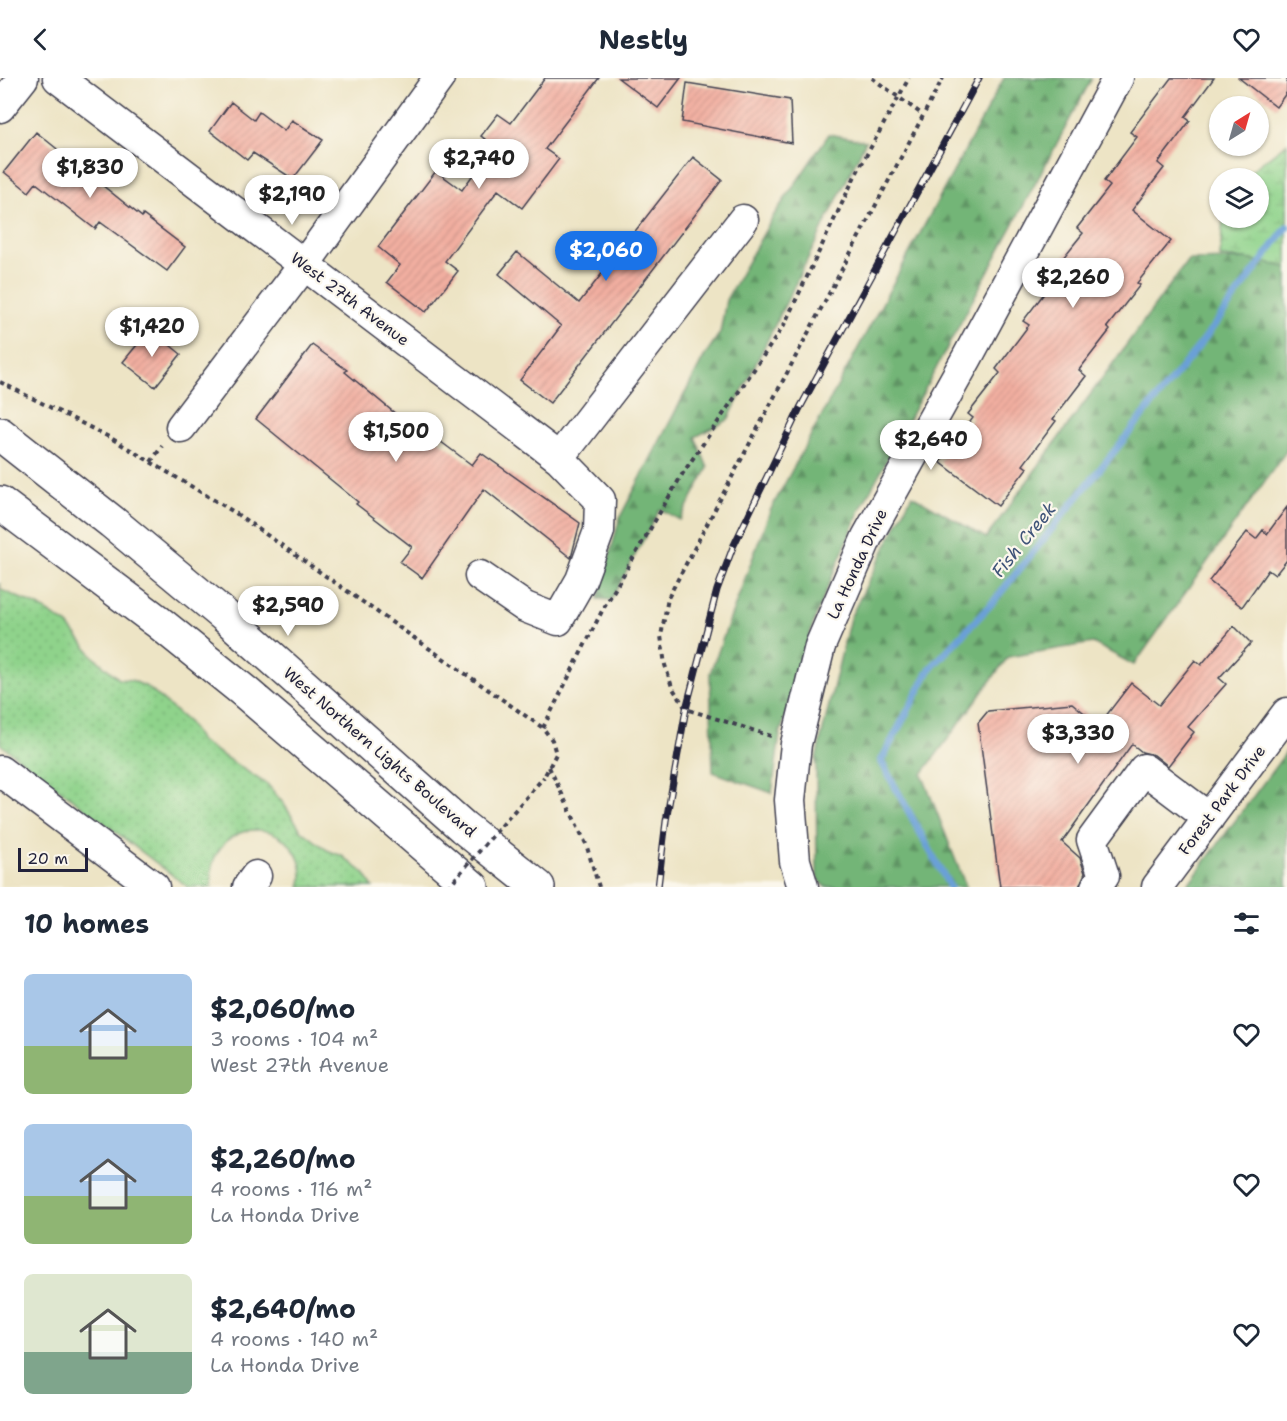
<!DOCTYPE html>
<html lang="en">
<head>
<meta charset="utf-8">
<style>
  :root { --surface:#fff; --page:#f2f2f3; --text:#1f2937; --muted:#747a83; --accent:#1a73e8 }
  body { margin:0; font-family:"Shantell Sans",sans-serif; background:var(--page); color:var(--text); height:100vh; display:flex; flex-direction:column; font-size:22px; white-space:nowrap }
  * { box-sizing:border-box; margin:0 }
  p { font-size:20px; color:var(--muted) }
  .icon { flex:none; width:33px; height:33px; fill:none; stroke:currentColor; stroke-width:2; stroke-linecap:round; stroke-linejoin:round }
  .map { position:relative; height:809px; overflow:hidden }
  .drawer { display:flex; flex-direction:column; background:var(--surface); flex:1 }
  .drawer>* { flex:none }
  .needle { width:39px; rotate:37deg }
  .buttons { position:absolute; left:1209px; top:18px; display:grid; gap:12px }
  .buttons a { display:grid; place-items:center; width:60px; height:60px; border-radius:50%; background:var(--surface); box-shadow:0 2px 4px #0004; font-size:30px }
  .scale { position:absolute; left:18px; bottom:15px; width:70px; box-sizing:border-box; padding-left:6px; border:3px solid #22223b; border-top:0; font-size:16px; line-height:21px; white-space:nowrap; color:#22223b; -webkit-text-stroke:4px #fbf7ec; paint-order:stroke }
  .price { position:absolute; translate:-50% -51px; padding:0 14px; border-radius:21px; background:#fff; color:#222; font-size:20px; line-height:39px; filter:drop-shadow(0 2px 3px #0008) }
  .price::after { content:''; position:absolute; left:50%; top:36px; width:18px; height:14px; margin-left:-9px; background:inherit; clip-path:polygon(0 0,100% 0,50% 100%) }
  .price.current { background:var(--accent); color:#fff }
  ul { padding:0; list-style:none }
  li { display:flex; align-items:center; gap:18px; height:150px; padding:0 24px }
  li span { display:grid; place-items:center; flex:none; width:168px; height:120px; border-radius:9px; color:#555 }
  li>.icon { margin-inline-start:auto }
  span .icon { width:72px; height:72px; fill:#fffc; stroke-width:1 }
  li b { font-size:26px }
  h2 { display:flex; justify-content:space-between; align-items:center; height:72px; padding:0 24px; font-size:26px }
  header { display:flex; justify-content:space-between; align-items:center; height:78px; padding:0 24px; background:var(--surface); font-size:27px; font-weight:700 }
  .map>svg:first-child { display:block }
  .grass { fill:url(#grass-dots); stroke:#587a63; stroke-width:1.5 }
  .forest { fill:url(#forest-firs); stroke:#4a6c59; stroke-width:1.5 }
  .wetland { fill:url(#wetland-marsh); stroke:#587a63; stroke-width:1.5 }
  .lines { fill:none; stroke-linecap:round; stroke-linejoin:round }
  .stream { stroke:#6aa0d7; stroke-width:7 }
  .building { fill:url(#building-hatch) }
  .minor-casing { stroke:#403f50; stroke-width:33 }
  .major-casing { stroke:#403f50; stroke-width:36 }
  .path { stroke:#403f50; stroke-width:4; stroke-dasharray:4.5 4.5; stroke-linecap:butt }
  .minor { stroke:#fff; stroke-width:30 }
  .major { stroke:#fff; stroke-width:33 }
  .rail-casing { stroke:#22223b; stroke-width:7 }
  .rail { stroke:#fbf7ec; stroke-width:4.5; stroke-dasharray:14; stroke-linecap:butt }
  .path-bridge { stroke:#403f50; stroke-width:4; stroke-dasharray:4.5 4.5; stroke-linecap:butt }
  .labels { text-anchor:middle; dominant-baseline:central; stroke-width:4.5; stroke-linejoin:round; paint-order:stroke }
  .street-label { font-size:16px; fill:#22223b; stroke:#fbf7ec }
  .water-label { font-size:18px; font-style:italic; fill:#3f5479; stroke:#fbf7ec }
</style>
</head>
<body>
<header><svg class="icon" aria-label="back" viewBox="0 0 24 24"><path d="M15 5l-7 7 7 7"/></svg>Nestly<svg class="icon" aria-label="heart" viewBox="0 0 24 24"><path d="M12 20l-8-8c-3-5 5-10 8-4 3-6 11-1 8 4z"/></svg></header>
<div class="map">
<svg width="1287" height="809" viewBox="0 0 1287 809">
  <defs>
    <pattern id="grass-dots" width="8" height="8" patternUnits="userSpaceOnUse" patternTransform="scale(1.5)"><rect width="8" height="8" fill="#8fd38b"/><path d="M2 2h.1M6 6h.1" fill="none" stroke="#7bb579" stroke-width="1.8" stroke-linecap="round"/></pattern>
    <pattern id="forest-firs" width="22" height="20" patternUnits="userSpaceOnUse" patternTransform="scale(1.5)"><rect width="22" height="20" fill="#73b577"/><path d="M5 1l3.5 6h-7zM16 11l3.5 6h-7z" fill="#5e9363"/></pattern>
    <pattern id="wetland-marsh" width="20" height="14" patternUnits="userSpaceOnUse" patternTransform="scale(1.5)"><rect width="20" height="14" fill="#8fd38b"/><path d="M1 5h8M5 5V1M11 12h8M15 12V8" fill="none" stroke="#7bb579"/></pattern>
    <pattern id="building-hatch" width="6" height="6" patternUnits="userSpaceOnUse" patternTransform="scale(1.5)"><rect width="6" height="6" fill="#f2afa0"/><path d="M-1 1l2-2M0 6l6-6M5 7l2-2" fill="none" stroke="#cf968b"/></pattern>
  </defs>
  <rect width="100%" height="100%" fill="#fbf7ec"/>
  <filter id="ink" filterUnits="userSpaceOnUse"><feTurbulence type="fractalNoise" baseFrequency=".0167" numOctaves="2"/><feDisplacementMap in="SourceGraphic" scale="12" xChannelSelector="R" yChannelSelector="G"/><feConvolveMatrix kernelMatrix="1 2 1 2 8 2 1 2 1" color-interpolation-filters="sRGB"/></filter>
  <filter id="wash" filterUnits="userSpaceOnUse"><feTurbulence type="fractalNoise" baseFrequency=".008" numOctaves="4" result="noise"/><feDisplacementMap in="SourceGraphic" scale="24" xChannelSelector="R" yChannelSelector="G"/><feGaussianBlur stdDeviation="1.35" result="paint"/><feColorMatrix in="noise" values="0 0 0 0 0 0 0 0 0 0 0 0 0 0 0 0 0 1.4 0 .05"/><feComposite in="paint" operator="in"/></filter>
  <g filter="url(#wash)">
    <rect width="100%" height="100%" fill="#ede4c5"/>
    <path class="grass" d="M 0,505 L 1,512 L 38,528 L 68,547 L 94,579 L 119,601 L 131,602 L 147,609 L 189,645 L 200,663 L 268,707 L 283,725 L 301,752 L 327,772 L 342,778 L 364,795 L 373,809 L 300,809 C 303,800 302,790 299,782 C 285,745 235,741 216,777 C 211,786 211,799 212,809 L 188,809 L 0,666 Z"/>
    <path class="forest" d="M 1004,0 L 1092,0 L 860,432 L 815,540 L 780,656 L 772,715 L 713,694 L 710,595 L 770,433 Z
      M 829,56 L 866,63 L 728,342 L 695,359 L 708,390 L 680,442 L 660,431 L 611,522 L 598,521 L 620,439 L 705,277 L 720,255 L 726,222 L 774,137 Z
      M 1246,181 L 1287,189 L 1287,372 L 1134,587 L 1093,565 L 1008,579 L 922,696 L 966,809 L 825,809 L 817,799 L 816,681 L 850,540 L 912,417 L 986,460 L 1188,182 Z
      M 1287,673 L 1287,809 L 1186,809 Z"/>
    <path class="wetland" d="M 1287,65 L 1287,189 L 1246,181 L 1220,179 L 1223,140 L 1258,140 L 1258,100 L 1242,100 Z"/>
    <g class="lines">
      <path class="stream" d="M 950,809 L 881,683 L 930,591 L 993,524 L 1199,268 L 1287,149"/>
    </g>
    <g id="blocks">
      <path class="building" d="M 545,0 L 599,0 L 545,71 L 559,81 L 522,130 L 498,112 L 445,183 L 458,193 L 426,234 L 387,204 L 400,187 L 378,169 L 436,93 L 462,112 L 494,68 L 481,58 L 498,36 L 511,45 Z
        M 618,0 L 681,0 L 658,30 Z
        M 1171,0 L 1214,0 L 1185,39 L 1190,43 L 1158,85 L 1164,90 L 1132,132 L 1171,163 L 1137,205 L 1140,207 L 1107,249 L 1110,252 L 1079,292 L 1086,298 L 1053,341 L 1056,343 L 1023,387 L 1027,390 L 998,428 L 940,384 L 973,340 L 968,336 L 1000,295 L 996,291 L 1029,247 L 1023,243 L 1056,200 L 1050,196 L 1083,155 L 1077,150 L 1110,108 L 1104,103 L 1137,59 L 1130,54 Z
        M 1239,0 L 1287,0 L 1287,14 L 1276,29 Z
        M 687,5 L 790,22 L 792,65 L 682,44 Z
        M 231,24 L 254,42 L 259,34 L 284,53 L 292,42 L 323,62 L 293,101 L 253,75 L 247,82 L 210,53 Z
        M 36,54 L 142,139 L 143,137 L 185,169 L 167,193 L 100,144 L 95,151 L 36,105 L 29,114 L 4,94 Z
        M 693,79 L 722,102 L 550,325 L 520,302 L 561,248 L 499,196 L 517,174 L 579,225 Z
        M 150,251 L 181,276 L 155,309 L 123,284 Z
        M 312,267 L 347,292 L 345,294 L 414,351 L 417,346 L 472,387 L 481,375 L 580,445 L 571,480 L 484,411 L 422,500 L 400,484 L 412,469 L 356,426 L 358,424 L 256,341 Z
        M 1287,429 L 1287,482 L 1275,497 L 1268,492 L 1242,529 L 1209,503 L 1247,454 L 1256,461 L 1263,452 L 1267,456 Z
        M 1234,548 L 1251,565 L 1219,600 L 1226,606 L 1188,649 L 1194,654 L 1168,688 L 1154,677 L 1142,674 L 1132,666 L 1062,764 L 1080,780 L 1085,795 L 1079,809 L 1000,809 L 978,645 L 988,633 L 1072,625 L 1099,647 L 1131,605 L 1159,627 L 1195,582 L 1201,587 Z"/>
    </g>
  </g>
  <g filter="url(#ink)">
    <use href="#blocks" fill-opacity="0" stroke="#403f50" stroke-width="1.5"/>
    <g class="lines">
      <g class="minor-casing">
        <path id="minor" d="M 58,0 L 559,380 L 600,422 L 599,453 L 581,502 L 558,542 L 525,529 L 480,498
          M 0,29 L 23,0
          M 181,349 L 304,187 L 439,0
          M 559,380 L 743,142
          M 0,693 L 154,809
          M 248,809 L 256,798
          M 803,809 L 795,783 L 790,722 L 796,666 L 820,568 L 867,459 L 967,280 L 1118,0
          M 1096,809 L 1104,798 L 1092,762 L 1144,691 L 1209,740
          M 1157,809 L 1287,635"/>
      </g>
      <g class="major-casing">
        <path id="major" d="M 0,356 L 112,444 L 225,538 L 463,749 L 538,809
          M 0,425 L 157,543 L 245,614 L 472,809"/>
      </g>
      <path class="path" d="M 872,0 L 923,37
        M 0,304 L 109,359 L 234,434 L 543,650 L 552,662 L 556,676 L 544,699
        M 151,384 L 162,368
        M 543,650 L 602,533 L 683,395 L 783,249 L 855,98 L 909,0
        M 771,658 L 686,631 L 672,609 L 665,587 L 661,558 L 668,520 L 943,0
        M 549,689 L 586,766 L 599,809"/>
      <use href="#minor" class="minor"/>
      <use href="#major" class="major"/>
      <g class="rail-casing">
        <path id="rail" d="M 658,809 L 666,743 L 686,631 L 717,512 L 733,469 L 800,330 L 979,0"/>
      </g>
      <use href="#rail" class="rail"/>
      <path class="path-bridge" d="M 448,809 L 544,699"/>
    </g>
  </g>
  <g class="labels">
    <g class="street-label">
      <text transform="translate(350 221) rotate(37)">West 27th Avenue</text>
      <text transform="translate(857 486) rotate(-65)">La Honda Drive</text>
      <text transform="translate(380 674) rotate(41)">West Northern Lights Boulevard</text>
      <text transform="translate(1222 722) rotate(-53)">Forest Park Drive</text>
    </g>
    <g class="water-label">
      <text transform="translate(1024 462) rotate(-51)">Fish Creek</text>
    </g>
  </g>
</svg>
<div class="buttons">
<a><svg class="needle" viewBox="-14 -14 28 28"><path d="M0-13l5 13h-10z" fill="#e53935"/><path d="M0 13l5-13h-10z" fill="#747a83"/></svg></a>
<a><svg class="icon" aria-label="layers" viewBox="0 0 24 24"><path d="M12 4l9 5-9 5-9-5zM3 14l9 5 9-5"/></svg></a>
</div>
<div class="scale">20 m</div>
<b class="price" style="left:479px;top:112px">$2,740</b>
<b class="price" style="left:90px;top:121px">$1,830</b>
<b class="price" style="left:292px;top:148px">$2,190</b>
<b class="price current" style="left:606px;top:204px">$2,060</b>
<b class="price" style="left:1073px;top:231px">$2,260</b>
<b class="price" style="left:152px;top:280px">$1,420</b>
<b class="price" style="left:396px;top:385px">$1,500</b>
<b class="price" style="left:931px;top:393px">$2,640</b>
<b class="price" style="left:288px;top:559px">$2,590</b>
<b class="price" style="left:1078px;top:687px">$3,330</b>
</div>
<section class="drawer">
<h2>10 homes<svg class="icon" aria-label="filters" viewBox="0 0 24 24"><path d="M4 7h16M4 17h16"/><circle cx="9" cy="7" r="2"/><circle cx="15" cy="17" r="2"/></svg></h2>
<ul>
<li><span style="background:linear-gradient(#a9c7e8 60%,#8fb573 0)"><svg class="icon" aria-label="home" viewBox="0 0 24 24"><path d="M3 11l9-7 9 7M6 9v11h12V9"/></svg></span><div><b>$2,060/mo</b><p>3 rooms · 104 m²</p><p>West 27th Avenue</p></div><svg class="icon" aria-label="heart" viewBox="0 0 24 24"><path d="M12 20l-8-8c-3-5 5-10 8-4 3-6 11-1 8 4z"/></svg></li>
<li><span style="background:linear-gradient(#a9c7e8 60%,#8fb573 0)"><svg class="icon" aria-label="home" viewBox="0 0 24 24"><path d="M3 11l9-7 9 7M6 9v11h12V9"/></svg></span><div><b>$2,260/mo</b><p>4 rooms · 116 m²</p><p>La Honda Drive</p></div><svg class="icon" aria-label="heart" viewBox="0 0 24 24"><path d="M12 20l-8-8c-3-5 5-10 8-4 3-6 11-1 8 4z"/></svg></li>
<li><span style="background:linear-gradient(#dfe7d0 65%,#7fa58c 0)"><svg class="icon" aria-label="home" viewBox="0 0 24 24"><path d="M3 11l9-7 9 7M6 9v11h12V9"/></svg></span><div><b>$2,640/mo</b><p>4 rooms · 140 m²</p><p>La Honda Drive</p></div><svg class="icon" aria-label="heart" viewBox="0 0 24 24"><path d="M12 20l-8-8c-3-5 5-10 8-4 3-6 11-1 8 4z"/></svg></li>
</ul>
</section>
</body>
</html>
